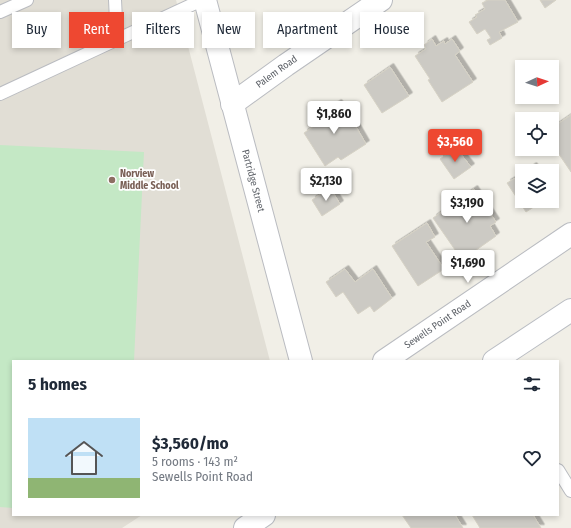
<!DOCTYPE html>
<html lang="en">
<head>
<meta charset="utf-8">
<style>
  :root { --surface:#fff; --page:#f6f6f7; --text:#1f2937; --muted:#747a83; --accent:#ee4831 }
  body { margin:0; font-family:"Fira Sans Condensed",sans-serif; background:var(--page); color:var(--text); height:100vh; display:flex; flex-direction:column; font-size:15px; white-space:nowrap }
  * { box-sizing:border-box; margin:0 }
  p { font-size:13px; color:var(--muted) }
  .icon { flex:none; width:22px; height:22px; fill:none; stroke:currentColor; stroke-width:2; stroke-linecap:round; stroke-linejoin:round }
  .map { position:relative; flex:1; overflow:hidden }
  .details { position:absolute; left:12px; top:360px; width:547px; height:156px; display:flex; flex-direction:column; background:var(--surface); border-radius:0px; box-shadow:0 2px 6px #0003 }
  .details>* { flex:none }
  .top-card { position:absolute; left:12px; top:12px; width:547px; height:36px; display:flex; gap:8px }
  .needle { width:26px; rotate:87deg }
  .controls { position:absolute; left:515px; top:60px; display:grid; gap:8px }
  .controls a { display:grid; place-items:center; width:44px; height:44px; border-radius:0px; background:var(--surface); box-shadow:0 2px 6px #0003; font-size:20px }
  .price { position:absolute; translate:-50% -34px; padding:0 9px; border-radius:4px; background:#fff; color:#222; font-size:13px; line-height:26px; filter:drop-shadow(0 1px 2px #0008) }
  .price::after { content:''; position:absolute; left:50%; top:24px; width:12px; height:9px; margin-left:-6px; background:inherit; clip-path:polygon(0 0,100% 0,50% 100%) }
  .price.on { background:var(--accent); color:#fff }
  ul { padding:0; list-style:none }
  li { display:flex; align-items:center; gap:12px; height:100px; padding:0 16px }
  li span { display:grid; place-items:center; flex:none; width:112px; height:80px; border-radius:0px; color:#555 }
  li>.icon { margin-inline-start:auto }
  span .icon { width:48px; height:48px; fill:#fffc; stroke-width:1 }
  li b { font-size:17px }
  h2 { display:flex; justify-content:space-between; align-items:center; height:48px; padding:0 16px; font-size:17px }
  .chip { padding:0 14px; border-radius:0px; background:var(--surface); box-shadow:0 2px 6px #0003; font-size:14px; line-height:36px }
  .chip.on { background:var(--accent); color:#fff }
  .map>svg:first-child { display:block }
  .education { fill:#e1ded5 }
  .green { fill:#c4e8c5 }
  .building { fill:#cccac4; stroke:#d6d2c5; filter:url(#shadow) }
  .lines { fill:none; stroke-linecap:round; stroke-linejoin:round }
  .service-casing { stroke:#babcc1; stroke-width:14 }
  .minor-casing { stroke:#babcc1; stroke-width:24 }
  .secondary-casing { stroke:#babdc3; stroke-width:24 }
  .service { stroke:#fff; stroke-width:12 }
  .minor { stroke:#fff; stroke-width:22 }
  .secondary { stroke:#fff; stroke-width:22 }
  .education-dot { fill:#8d6e63; stroke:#fff; stroke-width:1.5 }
  .labels { text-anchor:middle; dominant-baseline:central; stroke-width:3.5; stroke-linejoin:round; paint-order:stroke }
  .street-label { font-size:10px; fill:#5e6268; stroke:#fff }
  .education-label { font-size:10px; font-weight:bold; fill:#785e54; stroke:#fff; text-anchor:start }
</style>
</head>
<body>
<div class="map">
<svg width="571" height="528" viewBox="0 0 571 528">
  <defs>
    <filter id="shadow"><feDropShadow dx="3.5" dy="-3.5" stdDeviation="0" flood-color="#0004"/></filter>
  </defs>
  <rect width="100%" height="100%" fill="#f1efe7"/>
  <path class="education" d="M 0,0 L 176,0 L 270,361 L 13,361 L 13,515 L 142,515 L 122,528 L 0,528 Z"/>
  <path class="green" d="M 0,145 L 144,152 L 134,361 L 13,361 L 13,508 L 0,507 Z"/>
  <path class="building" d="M 488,0 L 505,0 L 518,22 L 499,32 L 502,38 L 490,45 L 487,40 L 491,38 L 485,29 L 477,34 L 469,22 L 477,17 L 475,15 L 485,9 L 482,3 Z
    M 540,0 L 556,0 L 545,8 Z
    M 432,39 L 436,46 L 444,41 L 445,44 L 452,39 L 460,51 L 455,55 L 473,82 L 442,102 L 428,80 L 430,79 L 415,56 L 426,49 L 424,45 Z
    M 390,67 L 409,96 L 382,113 L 364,85 Z
    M 338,103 L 351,118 L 366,144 L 341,160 L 338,157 L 325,166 L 304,133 L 314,126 L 311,120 Z
    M 571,115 L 571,172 L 552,144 L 552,128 Z
    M 456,148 L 471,167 L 454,179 L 440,159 Z
    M 533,166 L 537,171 L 526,171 Z
    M 522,174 L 522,201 L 543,201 L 526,212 L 507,183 Z
    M 330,188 L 340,204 L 322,216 L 312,200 Z
    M 474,189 L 496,222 L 490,226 L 496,236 L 462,260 L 433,218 Z
    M 427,223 L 435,237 L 426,242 L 444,269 L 418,286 L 392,246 Z
    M 345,269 L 355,282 L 373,269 L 392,298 L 374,312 L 370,306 L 358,314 L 343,292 L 336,297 L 326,282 Z
    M 402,515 L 455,515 L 463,528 L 411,528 Z
    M 472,515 L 533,515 L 541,528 L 480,528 Z"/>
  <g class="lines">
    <g class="service-casing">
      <path id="service" d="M 115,0 L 117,40
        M 0,12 L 27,0
        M 0,94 L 202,0
        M 558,470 L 571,491"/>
    </g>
    <g class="minor-casing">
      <g id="minor">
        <path id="s1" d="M 205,0 L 301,361"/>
        <path id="s2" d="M 232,104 L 286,65 L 381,0"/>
        <path id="s3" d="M 384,361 L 571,234"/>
      </g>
    </g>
    <g class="secondary-casing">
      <path id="secondary" d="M 494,361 L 571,310
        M 245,528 L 264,515"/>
    </g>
    <use href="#service" class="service"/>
    <use href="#minor" class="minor"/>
    <use href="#secondary" class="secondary"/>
  </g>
  <circle class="education-dot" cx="112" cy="180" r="4"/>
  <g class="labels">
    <g class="street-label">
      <text stroke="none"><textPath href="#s2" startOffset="55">Palem Road</textPath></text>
      <text stroke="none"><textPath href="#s1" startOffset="187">Partridge Street</textPath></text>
      <text stroke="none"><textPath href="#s3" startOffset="65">Sewells Point Road</textPath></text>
    </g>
    <g class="education-label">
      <text x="120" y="174">Norview<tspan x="120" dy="12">Middle School</tspan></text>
    </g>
  </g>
</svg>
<div class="controls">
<a><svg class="needle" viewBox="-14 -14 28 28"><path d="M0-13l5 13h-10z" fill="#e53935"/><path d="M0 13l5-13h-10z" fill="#747a83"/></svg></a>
<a><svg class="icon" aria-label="locate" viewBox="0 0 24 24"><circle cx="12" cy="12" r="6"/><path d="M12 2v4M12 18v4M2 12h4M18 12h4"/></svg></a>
<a><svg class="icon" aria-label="layers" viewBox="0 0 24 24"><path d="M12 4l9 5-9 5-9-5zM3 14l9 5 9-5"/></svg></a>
</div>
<b class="price" style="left:334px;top:135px">$1,860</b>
<b class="price on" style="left:455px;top:163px">$3,560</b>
<b class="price" style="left:326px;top:202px">$2,130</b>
<b class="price" style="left:467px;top:224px">$3,190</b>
<b class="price" style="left:468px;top:284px">$1,690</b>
<div class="top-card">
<a class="chip">Buy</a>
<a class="chip on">Rent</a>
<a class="chip">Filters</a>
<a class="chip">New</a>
<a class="chip">Apartment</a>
<a class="chip">House</a>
</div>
<section class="details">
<h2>5 homes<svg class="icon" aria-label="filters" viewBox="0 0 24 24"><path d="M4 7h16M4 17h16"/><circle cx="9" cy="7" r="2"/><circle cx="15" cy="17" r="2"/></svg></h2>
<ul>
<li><span style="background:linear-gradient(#bfe0f5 75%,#8fb573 0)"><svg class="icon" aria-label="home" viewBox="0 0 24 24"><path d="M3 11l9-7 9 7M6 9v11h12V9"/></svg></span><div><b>$3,560/mo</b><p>5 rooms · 143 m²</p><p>Sewells Point Road</p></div><svg class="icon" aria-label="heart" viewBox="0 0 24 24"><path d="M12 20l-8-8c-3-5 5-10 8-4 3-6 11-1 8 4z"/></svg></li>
</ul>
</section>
</div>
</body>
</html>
